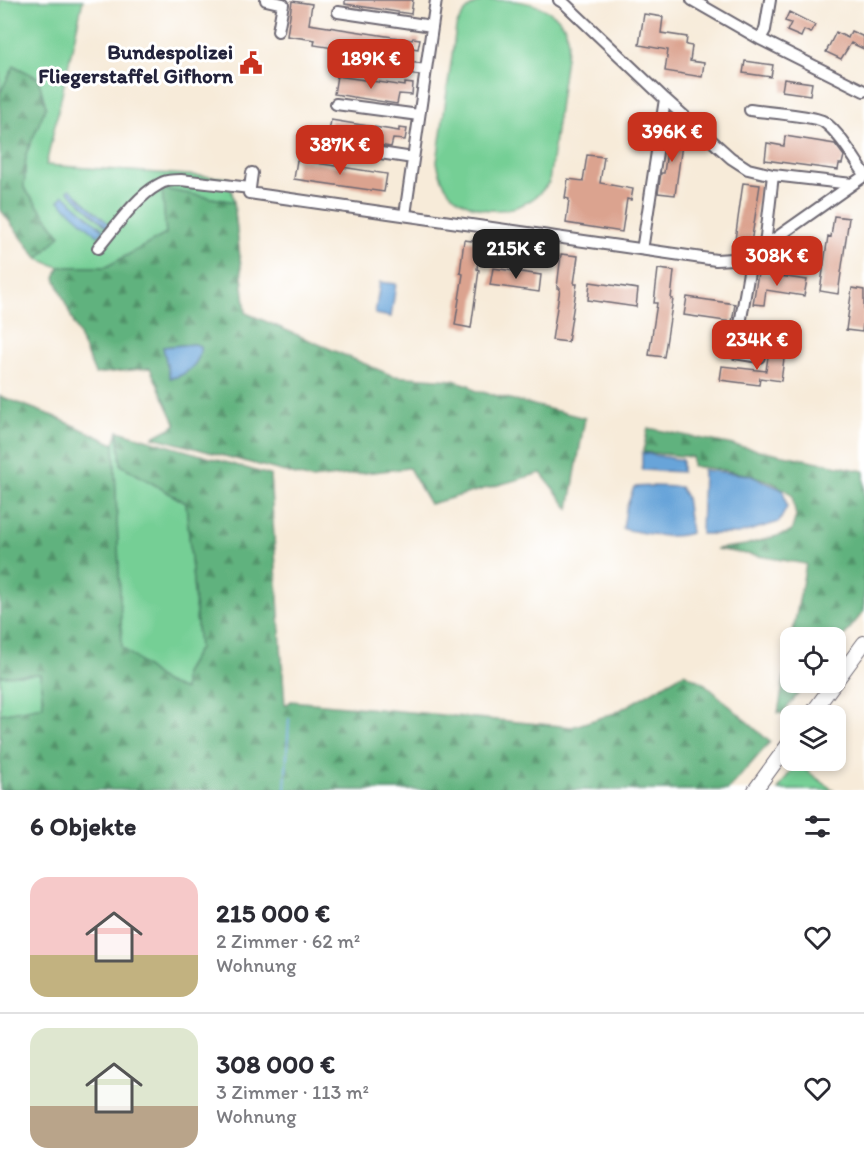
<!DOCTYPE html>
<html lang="de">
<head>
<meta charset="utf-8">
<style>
  :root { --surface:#fff; --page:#f7f7f7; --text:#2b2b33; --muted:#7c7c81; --line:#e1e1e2; --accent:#c8321e }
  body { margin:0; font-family:Itim,sans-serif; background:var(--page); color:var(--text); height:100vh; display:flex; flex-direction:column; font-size:22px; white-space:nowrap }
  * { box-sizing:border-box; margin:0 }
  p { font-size:20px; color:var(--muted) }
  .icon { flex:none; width:33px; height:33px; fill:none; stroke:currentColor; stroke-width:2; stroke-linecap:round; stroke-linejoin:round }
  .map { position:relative; height:790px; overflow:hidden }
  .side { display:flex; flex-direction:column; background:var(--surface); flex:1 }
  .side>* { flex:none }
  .controls { position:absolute; left:780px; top:627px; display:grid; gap:12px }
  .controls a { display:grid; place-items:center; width:66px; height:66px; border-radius:12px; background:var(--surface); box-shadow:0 3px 9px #0003; font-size:30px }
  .price { position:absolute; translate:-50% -51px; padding:0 14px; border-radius:12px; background:var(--accent); color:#fff; font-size:20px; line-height:39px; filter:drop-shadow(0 2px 3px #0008) }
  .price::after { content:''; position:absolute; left:50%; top:36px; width:18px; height:14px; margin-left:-9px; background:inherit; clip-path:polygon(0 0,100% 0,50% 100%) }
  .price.active { background:#222; color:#fff }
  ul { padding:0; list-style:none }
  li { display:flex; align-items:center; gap:18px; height:150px; padding:0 30px }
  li+li { border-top:2px solid var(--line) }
  li span { display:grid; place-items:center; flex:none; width:168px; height:120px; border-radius:18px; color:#555 }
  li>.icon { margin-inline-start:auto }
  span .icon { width:72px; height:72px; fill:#fffc; stroke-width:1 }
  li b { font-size:26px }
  h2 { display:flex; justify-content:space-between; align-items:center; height:72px; padding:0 30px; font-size:26px }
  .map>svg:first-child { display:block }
  .green { fill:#75cf95; stroke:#4c7868; stroke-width:1.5 }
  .forest { fill:url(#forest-firs); stroke:#416a5c; stroke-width:1.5; fill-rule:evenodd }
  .water { fill:#67a4d9; stroke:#44638a; stroke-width:1.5 }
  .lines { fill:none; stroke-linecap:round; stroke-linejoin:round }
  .stream { stroke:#67a4d9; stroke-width:2 }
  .building { fill:#dba38f }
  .minor-casing { stroke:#6d6872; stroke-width:14 }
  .major-casing { stroke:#6d6872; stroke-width:16 }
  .minor { stroke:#fff; stroke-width:10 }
  .major { stroke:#fff; stroke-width:14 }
  .labels { text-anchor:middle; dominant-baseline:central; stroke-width:6; stroke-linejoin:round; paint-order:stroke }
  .poi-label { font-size:21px; font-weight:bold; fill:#22223b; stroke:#fff; text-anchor:end }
</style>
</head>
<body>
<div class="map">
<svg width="864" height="790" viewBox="0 0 864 790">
  <defs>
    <pattern id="forest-firs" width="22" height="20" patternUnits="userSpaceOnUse" patternTransform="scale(1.5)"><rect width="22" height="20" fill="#60b27e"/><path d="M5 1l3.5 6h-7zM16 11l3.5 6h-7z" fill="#4f9068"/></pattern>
  </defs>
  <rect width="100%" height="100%" fill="#fff"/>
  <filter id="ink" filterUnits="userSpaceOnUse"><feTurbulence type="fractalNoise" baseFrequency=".0167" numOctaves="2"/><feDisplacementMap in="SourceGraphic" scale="12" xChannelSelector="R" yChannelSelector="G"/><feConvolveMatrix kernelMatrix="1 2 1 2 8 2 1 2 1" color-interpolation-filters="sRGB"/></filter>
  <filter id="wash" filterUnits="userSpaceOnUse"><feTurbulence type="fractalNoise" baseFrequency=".008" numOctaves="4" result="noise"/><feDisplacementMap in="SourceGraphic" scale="24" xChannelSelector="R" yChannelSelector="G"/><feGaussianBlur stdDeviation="1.35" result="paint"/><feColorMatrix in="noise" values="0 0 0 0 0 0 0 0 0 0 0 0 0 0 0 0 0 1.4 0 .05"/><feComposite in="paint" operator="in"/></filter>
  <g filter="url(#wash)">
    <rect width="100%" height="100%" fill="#f7ebd9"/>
    <path class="green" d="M 0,0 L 83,0 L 46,165 L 229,178 L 234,202 L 162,189 L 166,234 L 106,267 L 59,267 L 38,259 L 60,235 L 24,188 L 26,154 L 46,107 L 38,78 L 15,66 L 0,93 Z
      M 485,0 C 512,0 536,0 557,17 C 559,20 564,24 565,28 C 567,32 567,38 568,42 L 549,182 C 531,209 495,218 465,203 C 458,200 451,195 447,188 C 441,181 439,171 437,162 L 456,27 C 462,12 470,5 485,0 Z
      M 118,431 L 121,465 L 186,503 L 199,648 L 184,673 L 184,690 L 164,682 L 122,647 L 114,444 Z
      M 40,674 L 43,706 L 0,714 L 0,676 Z
      M 796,763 L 833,790 L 778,790 Z"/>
    <path class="forest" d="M 14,66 L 38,78 L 46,107 L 26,154 L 24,188 L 60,235 L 38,259 L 0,209 L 0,93 Z
      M 162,189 L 234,202 L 246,313 L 393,376 L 453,380 L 469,385 L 474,390 L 585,418 L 569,509 L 541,473 L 430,504 L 409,468 L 311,479 L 153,437 L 176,425 L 150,368 L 95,374 L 55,278 L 59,267 L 106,267 L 166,234 ZM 194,344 L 200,346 L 200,352 C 192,364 186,377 170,378 L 163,347 Z
      M 0,396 L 53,416 L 114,444 L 122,647 L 164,682 L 184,690 L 184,673 L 199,648 L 186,503 L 121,465 L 118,431 L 270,475 L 285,706 L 291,701 L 572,727 L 615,713 L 684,673 L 705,684 L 770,742 L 728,790 L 0,790 L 0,714 L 43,706 L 40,674 L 0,676 Z
      M 648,428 L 864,471 L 864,611 L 836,646 L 836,638 L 792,637 L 806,564 L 716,549 L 745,545 L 791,532 L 796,516 L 792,495 C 764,472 726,471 692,466 L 692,457 L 643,452 Z
      M 790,645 L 790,682 L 807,683 L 782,714 L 778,713 Z"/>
    <path class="water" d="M 70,189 L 109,224 L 107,227 L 68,191 Z
      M 64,195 L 104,230 L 98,236 L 59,201 Z
      M 380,282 L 396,284 L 391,317 L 375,314 Z
      M 194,344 L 200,346 C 202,362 185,377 170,378 L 163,347 Z
      M 642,453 L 682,460 L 682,472 L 642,470 Z
      M 703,470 L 749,475 L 783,490 L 787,507 L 779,522 L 738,534 L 701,534 Z
      M 653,486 L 680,487 L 686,497 L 691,533 C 669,540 645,533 623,529 L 626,509 L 634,487 Z"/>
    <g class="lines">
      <path class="stream" d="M 285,790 L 289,719"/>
    </g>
    <g id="blocks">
      <path class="building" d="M 345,0 L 413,0 L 411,14 L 345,4 Z
        M 292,1 L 312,4 L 309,24 L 412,40 L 413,38 L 420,39 L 418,49 L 406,47 L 404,59 L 314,45 L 315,40 L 287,36 Z
        M 789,12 L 815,25 L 811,33 L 804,30 L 801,37 L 787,31 L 791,23 L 785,21 Z
        M 644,14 L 663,17 L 661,33 L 687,37 L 686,45 L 692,46 L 690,61 L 704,63 L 702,77 L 665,71 L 668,50 L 639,45 Z
        M 851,31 L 864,37 L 864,49 L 851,43 L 841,59 L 826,52 L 836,32 L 848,38 Z
        M 745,61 L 773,65 L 771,77 L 743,73 Z
        M 337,76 L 405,86 L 405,83 L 413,84 L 412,95 L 399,94 L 397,104 L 334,94 Z
        M 784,79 L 812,83 L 810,95 L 782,91 Z
        M 331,120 L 399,131 L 399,128 L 407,129 L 405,140 L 393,139 L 391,147 L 328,137 Z
        M 670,128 L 684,130 L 675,195 L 658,193 L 661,173 L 664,173 Z
        M 785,136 L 835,144 L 844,156 L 842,164 L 839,164 L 838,170 L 765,160 L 767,143 L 784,146 Z
        M 587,155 L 604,157 L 600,183 L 633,189 L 631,200 L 627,199 L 622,232 L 566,223 L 569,199 L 565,198 L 568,179 L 583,181 Z
        M 297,160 L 387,174 L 384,192 L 294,179 Z
        M 743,183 L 760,185 L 751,243 L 735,240 Z
        M 834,216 L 849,218 L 838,294 L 820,291 L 828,236 L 831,237 Z
        M 464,240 L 480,242 L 477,269 L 479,270 L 471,328 L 455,325 L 463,274 L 460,273 Z
        M 561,254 L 578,256 L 574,284 L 577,284 L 568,342 L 552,340 L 560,288 L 557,288 Z
        M 493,268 L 541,275 L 539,292 L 490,285 Z
        M 658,269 L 674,271 L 671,299 L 673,299 L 664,357 L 649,355 L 657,303 L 654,303 Z
        M 758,273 L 807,280 L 804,296 L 766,290 L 764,305 L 753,304 Z
        M 590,282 L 638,289 L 636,307 L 588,300 Z
        M 852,288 L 864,290 L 864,315 L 862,332 L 846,330 Z
        M 687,297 L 735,304 L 732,322 L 684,315 Z
        M 769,349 L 785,351 L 781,381 L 760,378 L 759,385 L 720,380 L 722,366 L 766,371 Z"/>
    </g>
  </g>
  <g filter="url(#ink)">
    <use href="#blocks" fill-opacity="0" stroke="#6d6872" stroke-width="1.5"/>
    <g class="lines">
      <g class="minor-casing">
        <path id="minor" d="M 266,0 L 283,4 L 278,31
          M 559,0 L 564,3 L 665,99 L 731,158 L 748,169 L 773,175 L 852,184
          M 692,0 L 760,39 L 864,91
          M 338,12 L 432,26
          M 760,39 L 765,30 L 770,0
          M 344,60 L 426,70
          M 336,104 L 419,115
          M 750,110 C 764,112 816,116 824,122 C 838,131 854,158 864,173
          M 308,142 L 413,158
          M 250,188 L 252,173
          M 405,215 L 436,0
          M 643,244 L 665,99
          M 765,245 L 773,175
          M 98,248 C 114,229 137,196 158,185 C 165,180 173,180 181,180 L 250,188 L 249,193 L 716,260 L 733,259 L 752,255 L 864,176
          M 752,255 L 735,353 L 759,357"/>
      </g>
      <g class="major-casing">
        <path id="major" d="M 836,681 L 864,643
          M 810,716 L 835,682
          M 755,790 L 790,742"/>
      </g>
      <use href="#minor" class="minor"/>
      <use href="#major" class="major"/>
    </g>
  </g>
  <defs>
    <g id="civic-bare" transform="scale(1.8)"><path d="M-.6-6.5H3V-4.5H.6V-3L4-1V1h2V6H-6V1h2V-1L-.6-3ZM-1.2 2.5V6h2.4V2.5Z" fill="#c8321e" stroke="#fff" stroke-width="2.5" paint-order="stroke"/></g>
  </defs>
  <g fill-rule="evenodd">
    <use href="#civic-bare" x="251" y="63"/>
  </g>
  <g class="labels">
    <g class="poi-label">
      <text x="233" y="51">Bundespolizei<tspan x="233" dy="24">Fliegerstaffel Gifhorn</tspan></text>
    </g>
  </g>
</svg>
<div class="controls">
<a><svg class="icon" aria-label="locate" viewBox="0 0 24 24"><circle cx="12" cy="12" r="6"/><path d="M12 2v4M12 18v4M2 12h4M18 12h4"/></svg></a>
<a><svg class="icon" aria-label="layers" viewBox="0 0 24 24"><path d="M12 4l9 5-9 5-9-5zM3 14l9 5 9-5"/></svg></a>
</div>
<b class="price" style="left:371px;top:90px">189K €</b>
<b class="price" style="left:672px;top:163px">396K €</b>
<b class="price" style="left:340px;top:176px">387K €</b>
<b class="price active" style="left:516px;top:280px">215K €</b>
<b class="price" style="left:777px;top:287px">308K €</b>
<b class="price" style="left:757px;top:371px">234K €</b>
</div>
<section class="side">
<h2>6 Objekte<svg class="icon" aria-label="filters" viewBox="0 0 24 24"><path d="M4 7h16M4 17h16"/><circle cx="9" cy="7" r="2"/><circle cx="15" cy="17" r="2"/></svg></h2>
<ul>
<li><span style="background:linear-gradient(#f6c9c9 65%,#c2b280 0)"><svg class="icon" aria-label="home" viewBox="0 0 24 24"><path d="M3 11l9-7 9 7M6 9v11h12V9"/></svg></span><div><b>215 000 €</b><p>2 Zimmer · 62 m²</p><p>Wohnung</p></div><svg class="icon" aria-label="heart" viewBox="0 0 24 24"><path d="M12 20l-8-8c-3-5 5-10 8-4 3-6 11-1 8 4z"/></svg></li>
<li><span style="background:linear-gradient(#dfe7d0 65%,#b9a48a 0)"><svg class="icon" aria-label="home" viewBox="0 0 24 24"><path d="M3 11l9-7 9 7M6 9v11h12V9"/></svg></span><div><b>308 000 €</b><p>3 Zimmer · 113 m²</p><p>Wohnung</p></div><svg class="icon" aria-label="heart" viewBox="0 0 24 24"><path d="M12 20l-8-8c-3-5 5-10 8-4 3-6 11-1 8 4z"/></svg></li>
</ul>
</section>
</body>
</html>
